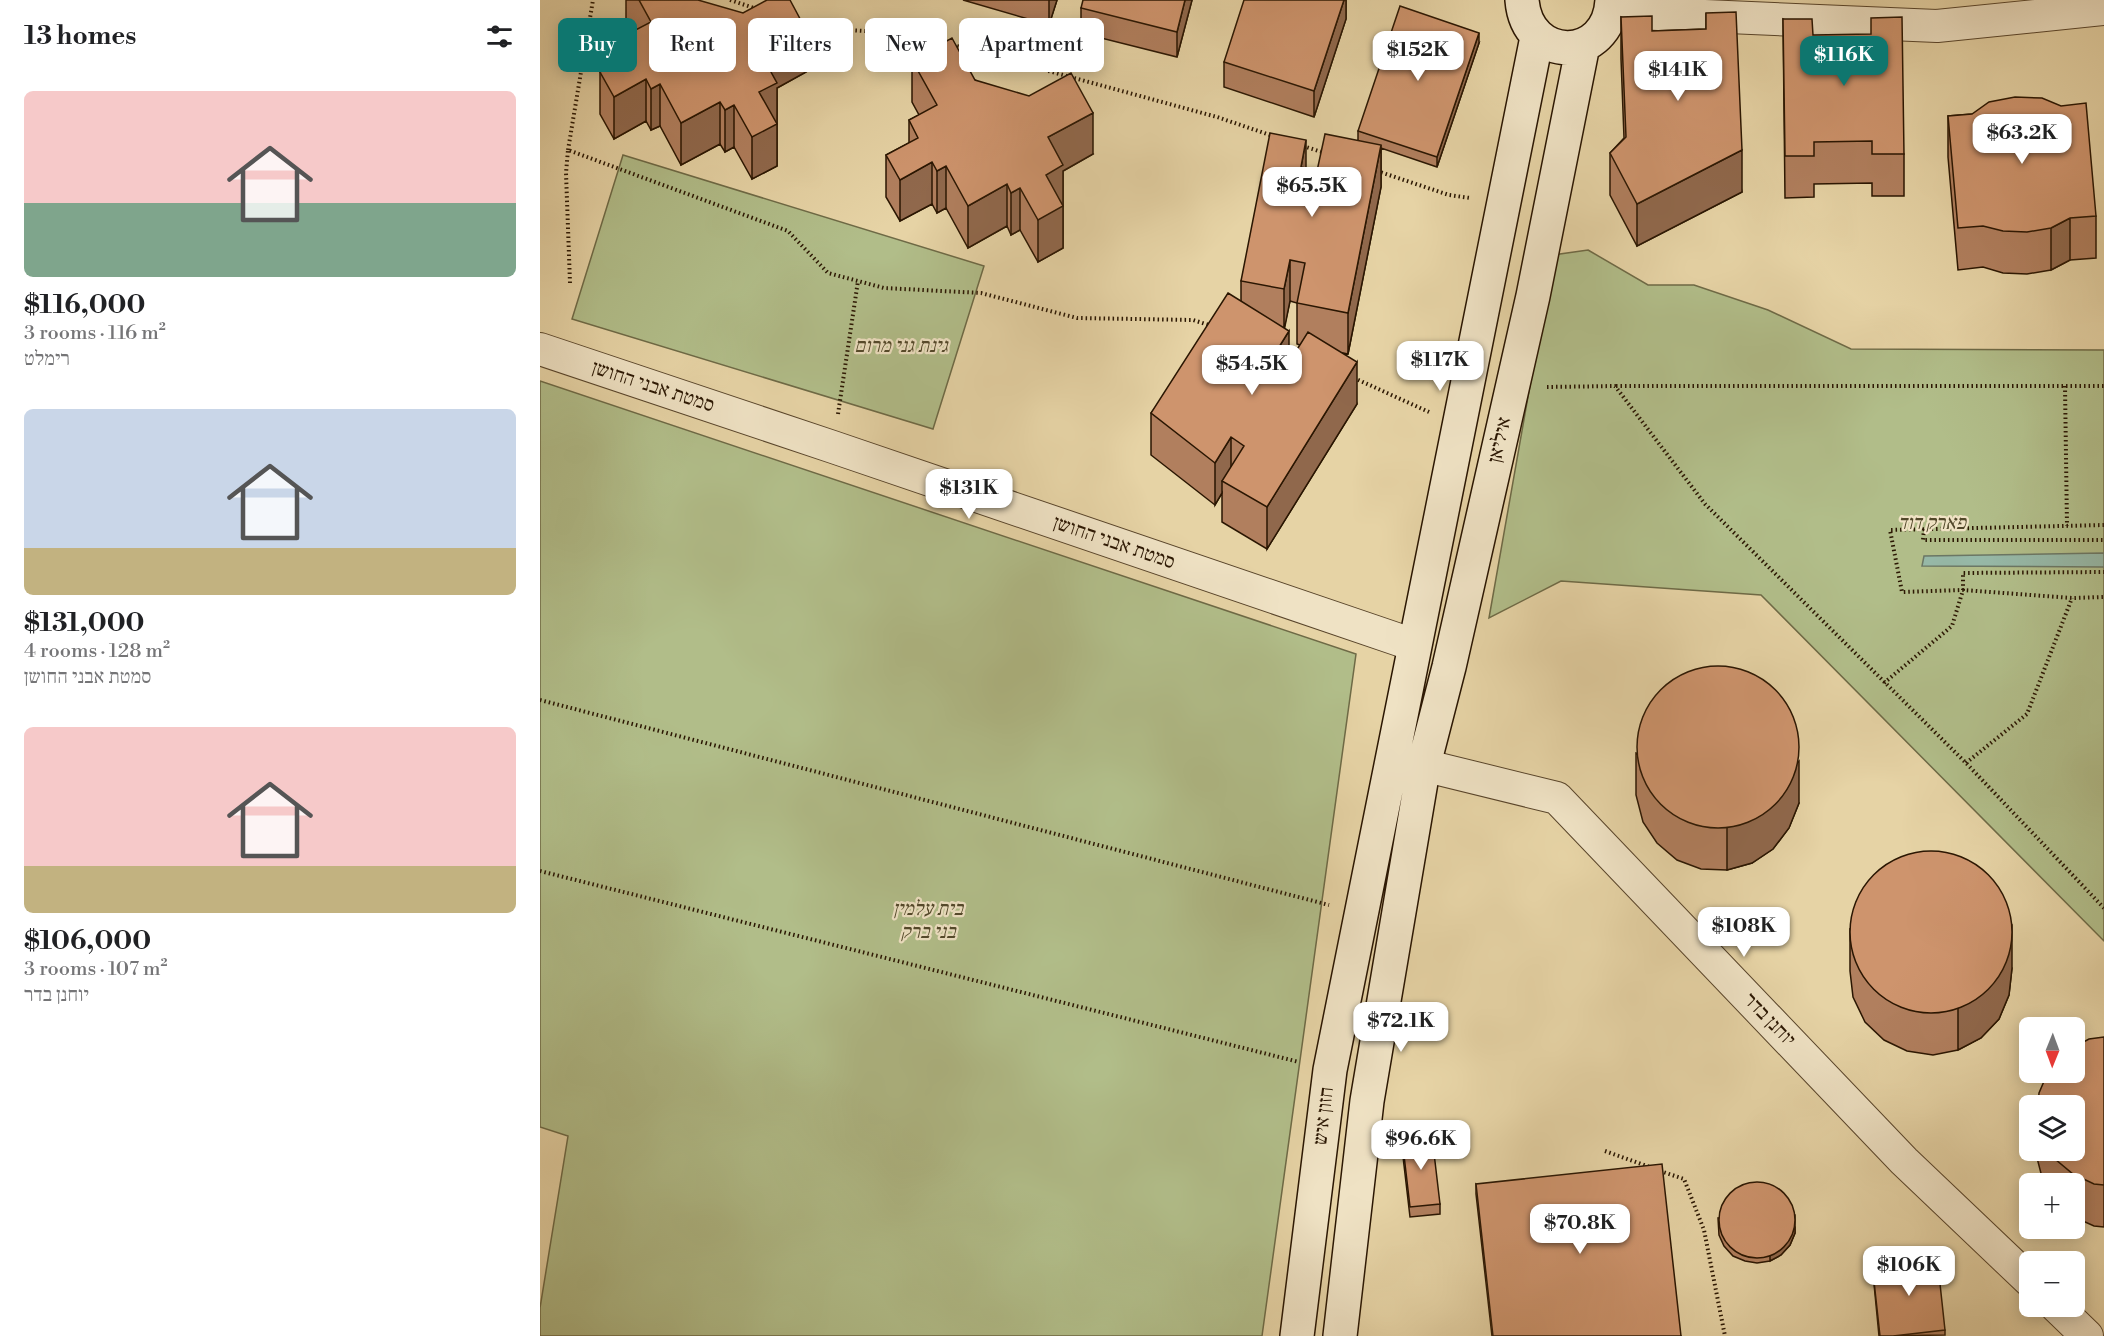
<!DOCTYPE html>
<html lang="en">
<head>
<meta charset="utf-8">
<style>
  :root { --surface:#fff; --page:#f2f2f2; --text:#202124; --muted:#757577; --accent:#0f766e }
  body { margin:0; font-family:"Libre Bodoni","Frank Ruhl Libre",serif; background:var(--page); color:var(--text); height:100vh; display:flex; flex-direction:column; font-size:22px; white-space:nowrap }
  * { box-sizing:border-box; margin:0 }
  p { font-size:20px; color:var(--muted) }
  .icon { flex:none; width:33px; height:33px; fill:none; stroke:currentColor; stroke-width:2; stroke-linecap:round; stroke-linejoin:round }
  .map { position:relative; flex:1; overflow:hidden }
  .drawer { display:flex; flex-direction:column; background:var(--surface); width:540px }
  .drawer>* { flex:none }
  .hud { position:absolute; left:18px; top:18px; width:570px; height:54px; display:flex; gap:12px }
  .needle { width:39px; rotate:181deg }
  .fabs { position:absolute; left:1479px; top:1017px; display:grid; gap:12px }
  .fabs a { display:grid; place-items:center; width:66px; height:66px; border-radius:9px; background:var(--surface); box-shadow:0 3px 15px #0003; font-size:30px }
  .price { position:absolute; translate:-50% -51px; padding:0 14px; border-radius:12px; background:#fff; color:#222; font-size:20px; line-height:39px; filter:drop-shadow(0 2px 3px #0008) }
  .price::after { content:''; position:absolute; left:50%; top:36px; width:18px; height:14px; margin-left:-9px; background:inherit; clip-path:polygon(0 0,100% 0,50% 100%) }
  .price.on { background:var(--accent); color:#fff }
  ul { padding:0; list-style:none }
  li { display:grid; align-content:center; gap:12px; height:318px; padding:0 24px }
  li span { display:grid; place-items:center; height:186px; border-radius:9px; color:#555 }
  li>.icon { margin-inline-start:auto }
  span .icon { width:108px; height:108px; fill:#fffc; stroke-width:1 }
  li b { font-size:26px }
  h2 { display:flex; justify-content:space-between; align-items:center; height:72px; padding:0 24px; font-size:26px }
  .pill { padding:0 21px; border-radius:9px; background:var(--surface); box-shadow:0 3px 15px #0003; font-size:21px; line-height:54px }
  .pill.on { background:var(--accent); color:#fff }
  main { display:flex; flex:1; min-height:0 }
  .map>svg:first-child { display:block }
  .green { fill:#b1bd89; stroke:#6e6a46; stroke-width:1.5 }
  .water { fill:#96b8a7; stroke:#6b7765; stroke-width:1.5 }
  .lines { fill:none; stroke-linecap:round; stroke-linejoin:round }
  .street-casing { stroke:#59452b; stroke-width:34 }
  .secondary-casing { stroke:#2a1602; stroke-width:36 }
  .path { stroke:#2a1602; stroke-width:4; stroke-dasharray:1.5 3; stroke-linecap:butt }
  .street { stroke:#efe2c4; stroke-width:32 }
  .secondary { stroke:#efe2c4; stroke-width:33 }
  .wall { fill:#b17f5e; stroke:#2a1602; stroke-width:1.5; fill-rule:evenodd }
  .shaded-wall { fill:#90684c; stroke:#2a1602; stroke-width:1.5 }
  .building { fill:#ce946d; stroke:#2a1602; stroke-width:1.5 }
  .labels { text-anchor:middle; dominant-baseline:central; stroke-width:4.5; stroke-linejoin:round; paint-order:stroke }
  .park-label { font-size:20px; font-style:italic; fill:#52482a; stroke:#efe2c4 }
  .street-label { font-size:20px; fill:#2a1602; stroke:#efe2c4 }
</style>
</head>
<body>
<main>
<section class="drawer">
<h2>13 homes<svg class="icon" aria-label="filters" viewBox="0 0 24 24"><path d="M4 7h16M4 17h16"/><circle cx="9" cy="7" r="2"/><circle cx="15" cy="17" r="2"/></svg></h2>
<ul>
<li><span style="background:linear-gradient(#f6c9c9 60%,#7fa58c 0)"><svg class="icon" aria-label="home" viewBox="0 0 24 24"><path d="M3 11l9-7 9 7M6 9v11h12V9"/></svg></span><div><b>$116,000</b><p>3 rooms · 116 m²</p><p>רימלט</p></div></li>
<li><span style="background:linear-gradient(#c9d6e8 75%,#c2b280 0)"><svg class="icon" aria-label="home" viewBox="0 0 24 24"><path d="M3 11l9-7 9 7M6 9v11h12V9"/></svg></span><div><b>$131,000</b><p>4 rooms · 128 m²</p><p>סמטת אבני החושן</p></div></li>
<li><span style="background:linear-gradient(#f6c9c9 75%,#c2b280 0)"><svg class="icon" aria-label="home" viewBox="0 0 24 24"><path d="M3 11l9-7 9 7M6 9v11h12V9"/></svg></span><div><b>$106,000</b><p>3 rooms · 107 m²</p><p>יוחנן בדר</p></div></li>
</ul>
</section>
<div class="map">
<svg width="1564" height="1336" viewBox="0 0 1564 1336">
  <rect width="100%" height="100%" fill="#e6d3a5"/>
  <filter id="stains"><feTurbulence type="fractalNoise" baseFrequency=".00333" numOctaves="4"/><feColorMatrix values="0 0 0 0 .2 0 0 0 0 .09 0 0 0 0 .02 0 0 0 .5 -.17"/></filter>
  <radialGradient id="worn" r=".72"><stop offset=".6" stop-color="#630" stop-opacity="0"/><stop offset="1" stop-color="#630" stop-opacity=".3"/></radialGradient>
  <path class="green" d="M 83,155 L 444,266 L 393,429 L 32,319 Z
    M 1048,250 L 1108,285 L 1154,285 L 1228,310 L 1311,349 L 1564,350 L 1564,941 L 1221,595 L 1021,581 L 949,618 L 1013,255 Z
    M 0,381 L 816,654 L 722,1336 L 0,1336 L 0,1308 L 28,1136 L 0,1127 Z"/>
  <path class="water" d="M 1564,553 L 1564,567 L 1382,566 L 1384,556 Z"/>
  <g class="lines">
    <g class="street-casing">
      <path id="street" d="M 1072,12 L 1397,26 L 1564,9
        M 0,349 L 293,447 L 874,645
        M 858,759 L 1017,798 L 1364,1161 L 1490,1281
        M 1516,1306 L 1547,1336"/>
    </g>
    <g class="secondary-casing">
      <path id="secondary" d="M 982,0 C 987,64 1069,63 1072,0
        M 757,1336 L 790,1070 L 997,37
        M 800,1336 L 827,1101 L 884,764 L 909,667 L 993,296 L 1043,45"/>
    </g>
    <path class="path" d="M 190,0 L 217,9
      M 258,22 L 275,28 L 373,34 L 677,117 L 733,136
      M 763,146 L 785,153
      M 28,150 L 53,0
      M 837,171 L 909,195 L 930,198
      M 30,283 L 26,173 L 28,150 L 248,231 L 288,273 L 318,281 L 344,288 L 441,293 L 537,318 L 653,320 L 672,326
      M 814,378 L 889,412
      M 1076,386 L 1564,386
      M 1525,386 L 1527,526
      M 1007,387 L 1075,386 L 1165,504 L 1426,763 L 1564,908
      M 298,414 L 318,281
      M 1564,525 L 1350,530 L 1362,592 L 1423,590 L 1532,598 L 1564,597
      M 1384,529 L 1383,540 L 1564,540
      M 1344,683 L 1412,626 L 1423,590 L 1423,573 L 1564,572
      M 0,700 L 789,905
      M 1426,763 L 1487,714 L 1532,598
      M 0,871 L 759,1062
      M 1065,1151 L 1110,1167
      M 1120,1171 L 1144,1179 L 1164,1230 L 1185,1336"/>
    <use href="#street" class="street"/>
    <use href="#secondary" class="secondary"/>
  </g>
  <path class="wall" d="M 86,0 L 158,0 L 266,72 L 237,88 L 237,166 L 212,179 L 194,147 L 185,152 L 180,144 L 141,165 L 120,126 L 111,130 L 106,121 L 74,139 L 60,114 L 60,72 L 82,60 L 82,37 L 93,32 L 86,19 Z
    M 423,0 L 517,0 L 509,25 Z
    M 652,0 L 637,57 L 541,33 L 541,8 Z
    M 806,0 L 806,19 L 774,117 L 684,87 L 684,62 Z
    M 1166,13 L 1202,192 L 1097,246 L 1070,195 L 1070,153 L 1084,138 L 1081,59 L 1081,17 L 1112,31 L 1166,29 Z
    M 1243,19 L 1273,35 L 1364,154 L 1364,196 L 1332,196 L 1332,183 L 1274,184 L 1274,197 L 1245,198 Z
    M 939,43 L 897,167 L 841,148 L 841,187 L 808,354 L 803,353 L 817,404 L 727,549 L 682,522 L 682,493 L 675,505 L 611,455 L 611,413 L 701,301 L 701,281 L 766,168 L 777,171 L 818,140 L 818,131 ZM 750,301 L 757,303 L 757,344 L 760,345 L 749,363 L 744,328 Z
    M 372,60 L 435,80 L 553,154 L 523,171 L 523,248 L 498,262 L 480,230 L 471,235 L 467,226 L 428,248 L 406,208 L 397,213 L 392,204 L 360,221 L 346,197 L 346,155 L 369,143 L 369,120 L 379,115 L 372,102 Z
    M 1432,114 L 1556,216 L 1556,258 L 1530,260 L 1511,270 L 1487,274 L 1463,273 L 1443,267 L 1418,270 L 1408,157 L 1408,116 Z
    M 1096,753 L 1259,803 L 1249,828 L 1233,849 L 1212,863 L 1187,870 L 1161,869 L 1137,860 L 1117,843 L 1103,822 L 1096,795 Z
    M 1310,929 L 1472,968 L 1469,995 L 1459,1019 L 1441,1038 L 1418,1050 L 1393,1055 L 1367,1051 L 1344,1040 L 1325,1022 L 1313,997 L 1310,971 Z
    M 1564,1037 L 1564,1227 L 1554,1226 L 1534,1217 L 1534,1184 L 1504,1184 L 1503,1181 L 1497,1158 L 1497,1150 L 1534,1150 Z
    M 862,1138 L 900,1204 L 900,1214 L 870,1217 L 862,1148 Z
    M 936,1184 L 1141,1336 L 952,1336 L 936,1194 Z
    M 1255,1215 L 1255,1233 L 1250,1245 L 1241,1255 L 1230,1261 L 1217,1263 L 1205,1261 L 1193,1256 L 1184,1246 L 1179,1235 L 1178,1218 Z
    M 1332,1263 L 1405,1330 L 1405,1335 L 1339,1336 Z"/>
  <path class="shaded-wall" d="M 509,0 L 517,0 L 509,25 Z
    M 645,0 L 652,0 L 637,57 L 637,32 Z
    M 804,0 L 806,0 L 806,19 L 774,117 L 774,91 Z
    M 266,30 L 266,72 L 237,88 L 237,166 L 212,179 L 212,137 L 219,92 L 221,54 Z
    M 939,33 L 939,43 L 897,167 L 897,157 Z
    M 106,79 L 106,121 L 74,139 L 74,97 Z
    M 120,84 L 120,126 L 111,130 L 111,89 Z
    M 180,102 L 180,144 L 141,165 L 141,123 Z
    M 194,105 L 194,147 L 185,152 L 185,110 Z
    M 553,113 L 553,154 L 523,171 L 523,248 L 498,262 L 498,220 L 506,175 L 508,137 Z
    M 766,140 L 766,182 L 761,167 Z
    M 841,145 L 841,187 L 808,354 L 808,313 Z
    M 1202,150 L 1202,192 L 1097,246 L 1097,204 Z
    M 392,162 L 392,204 L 360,221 L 360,180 Z
    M 406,166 L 406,208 L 397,213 L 397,171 Z
    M 467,184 L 467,226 L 428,248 L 428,206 Z
    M 480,188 L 480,230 L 471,235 L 471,193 Z
    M 1530,218 L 1530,260 L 1511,270 L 1511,228 Z
    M 750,260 L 750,301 L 744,331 L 744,289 Z
    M 749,331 L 749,373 L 734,355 Z
    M 817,362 L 817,404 L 727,549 L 727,507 Z
    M 691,437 L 691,479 L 682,481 L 682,493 L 675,505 L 675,463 Z
    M 1259,761 L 1259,803 L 1249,828 L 1233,849 L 1212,863 L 1187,870 L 1187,828 Z
    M 1472,926 L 1472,968 L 1469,995 L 1459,1019 L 1441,1038 L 1418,1050 L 1418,1008 Z
    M 1255,1228 L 1255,1233 L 1250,1245 L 1241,1255 L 1230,1261 L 1230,1256 Z"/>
  <path class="building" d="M 99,0 L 158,0 L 203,13 L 227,0 L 250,0 L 266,30 L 221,54 L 237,83 L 219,92 L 237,124 L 212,137 L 194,105 L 185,110 L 180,102 L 141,123 L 120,84 L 111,89 L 106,79 L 74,97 L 60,72 L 92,55 L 82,37 L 111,22 Z
    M 543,0 L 645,0 L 637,32 L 541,8 Z
    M 704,0 L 804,0 L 774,91 L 684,62 Z
    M 860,6 L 939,33 L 897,157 L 818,131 Z
    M 1196,12 L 1202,150 L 1097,204 L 1070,153 L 1086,137 L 1081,17 L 1112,16 L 1112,31 L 1166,29 L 1166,13 Z
    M 1362,17 L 1364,154 L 1332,154 L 1332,141 L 1274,142 L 1274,156 L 1245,156 L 1243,19 L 1272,19 L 1273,35 L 1331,34 L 1331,18 Z
    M 412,38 L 435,80 L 489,96 L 531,73 L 553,113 L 508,137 L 523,165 L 506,175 L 523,206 L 498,220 L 480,188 L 471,193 L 467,184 L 428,206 L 406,166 L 397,171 L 392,162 L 360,180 L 346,155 L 378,138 L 369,120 L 397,105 L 372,60 Z
    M 1475,97 L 1502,98 L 1521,106 L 1546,103 L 1556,216 L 1530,218 L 1511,228 L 1487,232 L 1463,231 L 1443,226 L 1418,228 L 1408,116 L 1432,114 L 1449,102 Z
    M 730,133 L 766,140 L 761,167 L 777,171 L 785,134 L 841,145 L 808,313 L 757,303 L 765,263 L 750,260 L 744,289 L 701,281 Z
    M 688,293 L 749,331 L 734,355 L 748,364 L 768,332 L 817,362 L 727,507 L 682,481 L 704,446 L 691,437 L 675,463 L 611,413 Z
    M1097 747a81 81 0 1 1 162 0a81 81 0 1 1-162 0Z
    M1310 932a81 81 0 1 1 162 0a81 81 0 1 1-162 0Z
    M 1564,1037 L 1564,1185 L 1554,1184 L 1533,1174 L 1515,1159 L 1510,1150 L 1534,1150 L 1534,1106 L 1498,1106 L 1499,1093 L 1508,1072 L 1534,1072 L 1534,1047 L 1549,1039 Z
    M 892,1136 L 900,1204 L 870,1207 L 862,1138 Z
    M 1122,1164 L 1141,1336 L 953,1336 L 936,1184 Z
    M1179 1220a38 38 0 1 1 76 0a38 38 0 1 1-76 0Z
    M 1397,1256 L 1405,1330 L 1353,1336 L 1340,1336 L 1332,1263 Z"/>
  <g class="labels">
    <g class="park-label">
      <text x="361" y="346">גינת גני מרום</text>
      <text x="1392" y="523">פארק דוד</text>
      <text x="388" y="909">בית עלמין<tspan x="388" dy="23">בני ברק</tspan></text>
    </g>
    <g class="street-label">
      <text transform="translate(113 387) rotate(18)">סמטת אבני החושן</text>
      <text transform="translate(960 440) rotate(-77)">איליאן</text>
      <text transform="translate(574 543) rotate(19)">סמטת אבני החושן</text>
      <text transform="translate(1229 1020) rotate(46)">יוחנן בדר</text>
      <text transform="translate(784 1116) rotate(-83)">חזון איש</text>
    </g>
  </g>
  <rect width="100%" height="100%" filter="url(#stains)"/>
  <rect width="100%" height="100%" fill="url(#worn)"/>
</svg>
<div class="fabs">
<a><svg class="needle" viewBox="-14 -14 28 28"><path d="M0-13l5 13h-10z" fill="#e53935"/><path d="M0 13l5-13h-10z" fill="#757577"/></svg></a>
<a><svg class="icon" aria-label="layers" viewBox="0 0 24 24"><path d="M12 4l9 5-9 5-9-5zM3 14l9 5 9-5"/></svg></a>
<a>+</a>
<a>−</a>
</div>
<b class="price" style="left:878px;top:82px">$152K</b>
<b class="price on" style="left:1304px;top:87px">$116K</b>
<b class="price" style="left:1138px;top:102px">$141K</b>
<b class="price" style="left:1482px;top:165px">$63.2K</b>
<b class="price" style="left:772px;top:218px">$65.5K</b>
<b class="price" style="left:900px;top:392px">$117K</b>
<b class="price" style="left:712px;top:396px">$54.5K</b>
<b class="price" style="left:429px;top:520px">$131K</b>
<b class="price" style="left:1204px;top:958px">$108K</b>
<b class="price" style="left:861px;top:1053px">$72.1K</b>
<b class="price" style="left:881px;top:1171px">$96.6K</b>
<b class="price" style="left:1040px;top:1255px">$70.8K</b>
<b class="price" style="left:1369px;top:1297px">$106K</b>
<div class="hud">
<a class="pill on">Buy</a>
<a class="pill">Rent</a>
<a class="pill">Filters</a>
<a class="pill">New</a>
<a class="pill">Apartment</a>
</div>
</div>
</main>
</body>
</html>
